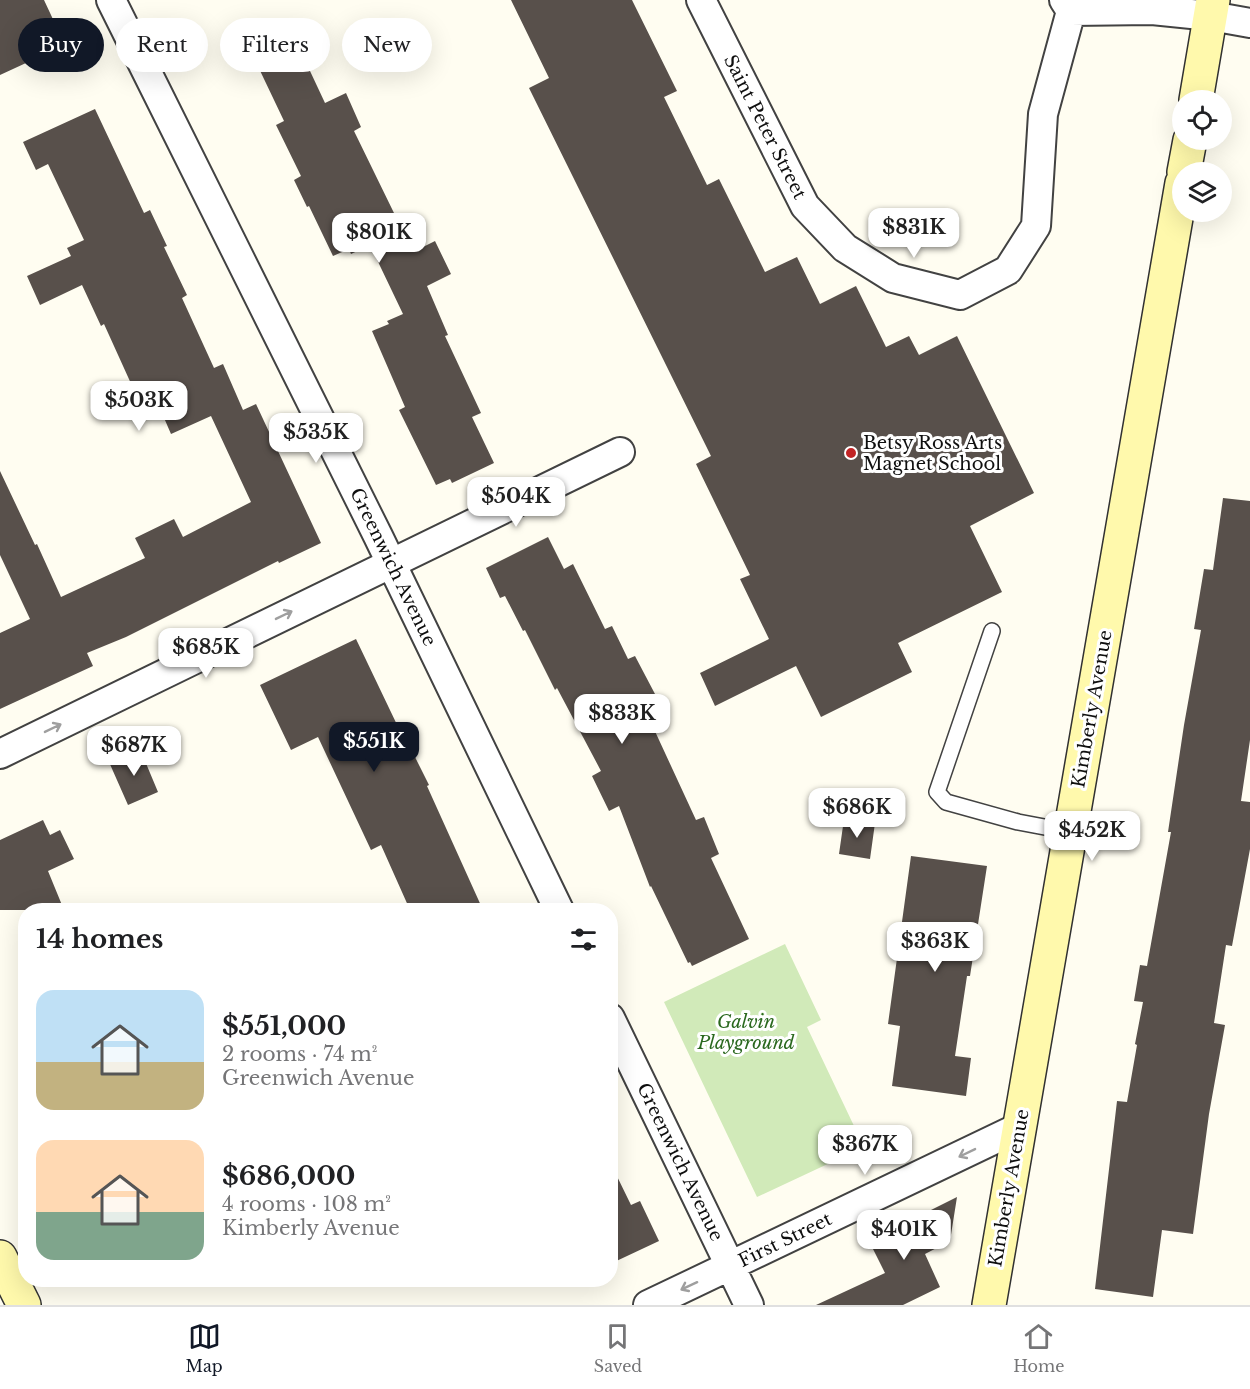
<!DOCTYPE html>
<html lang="en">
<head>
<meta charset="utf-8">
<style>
  :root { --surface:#fff; --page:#f2f2f2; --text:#202124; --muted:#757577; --line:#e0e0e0; --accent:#111827 }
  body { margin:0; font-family:"Libre Baskerville",serif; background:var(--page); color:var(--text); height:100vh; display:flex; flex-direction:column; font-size:22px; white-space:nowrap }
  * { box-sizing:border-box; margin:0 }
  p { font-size:20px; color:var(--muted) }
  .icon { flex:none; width:33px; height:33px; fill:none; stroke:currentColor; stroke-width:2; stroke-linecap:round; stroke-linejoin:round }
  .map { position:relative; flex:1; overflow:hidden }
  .drawer { position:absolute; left:18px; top:903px; width:600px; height:384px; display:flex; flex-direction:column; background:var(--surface); border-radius:24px; box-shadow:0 6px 24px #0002 }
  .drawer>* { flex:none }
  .hud { position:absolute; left:18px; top:18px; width:600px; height:54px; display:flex; gap:12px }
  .controls { position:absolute; left:1172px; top:90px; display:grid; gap:12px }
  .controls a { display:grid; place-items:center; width:60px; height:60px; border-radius:50%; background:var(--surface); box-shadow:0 6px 24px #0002; font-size:30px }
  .price { position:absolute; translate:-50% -51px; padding:0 14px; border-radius:12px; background:#fff; color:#222; font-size:20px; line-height:39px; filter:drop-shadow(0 2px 3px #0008) }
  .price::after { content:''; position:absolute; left:50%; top:36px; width:18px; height:14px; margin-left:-9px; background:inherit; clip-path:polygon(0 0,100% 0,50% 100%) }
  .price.selected { background:var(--accent); color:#fff }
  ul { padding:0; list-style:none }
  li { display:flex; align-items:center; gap:18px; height:150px; padding:0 18px }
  li span { display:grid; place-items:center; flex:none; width:168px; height:120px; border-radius:18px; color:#555 }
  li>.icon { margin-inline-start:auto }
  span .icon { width:72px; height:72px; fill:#fffc; stroke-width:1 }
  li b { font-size:26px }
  h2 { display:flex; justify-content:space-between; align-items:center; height:72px; padding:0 18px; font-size:26px }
  .tag { padding:0 21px; border-radius:27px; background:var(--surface); box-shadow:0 6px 24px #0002; font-size:21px; line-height:54px }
  .tag.selected { background:var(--accent); color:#fff }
  .menu { display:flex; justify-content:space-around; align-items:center; height:84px; border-top:2px solid var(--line); background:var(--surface); font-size:16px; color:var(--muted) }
  .menu a { display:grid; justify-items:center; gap:3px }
  .menu .selected { color:var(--accent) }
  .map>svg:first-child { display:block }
  .green { fill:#d1eab9 }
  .building { fill:#58504b }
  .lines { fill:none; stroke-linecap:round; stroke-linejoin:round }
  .lane-casing { stroke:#424242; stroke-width:18 }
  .street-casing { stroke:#424242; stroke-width:32 }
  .secondary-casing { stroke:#313131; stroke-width:36 }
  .lane { stroke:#fff; stroke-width:15 }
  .street { stroke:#fff; stroke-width:28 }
  .secondary { stroke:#fff9ac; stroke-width:33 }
  .oneway { stroke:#9f9f9f }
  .poi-dot { fill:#c12425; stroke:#fff; stroke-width:2 }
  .labels { text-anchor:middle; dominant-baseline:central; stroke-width:6; stroke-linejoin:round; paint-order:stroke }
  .street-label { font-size:18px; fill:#0f0f0f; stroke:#fff }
  .poi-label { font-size:18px; fill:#0f0f0f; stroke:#fff; text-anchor:start }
  .park-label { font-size:18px; font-style:italic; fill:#2a681e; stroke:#fff }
</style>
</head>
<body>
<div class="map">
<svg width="1250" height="1305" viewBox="0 0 1250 1305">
  <rect width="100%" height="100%" fill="#fffdf1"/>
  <path class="green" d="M 785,944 L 821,1020 L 807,1027 L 864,1147 L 757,1197 L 664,1002 Z"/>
  <path class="building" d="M 0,0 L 44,0 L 65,45 L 0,75 Z
    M 511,0 L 632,0 L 677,91 L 664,97 L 707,185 L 719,179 L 765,272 L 797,257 L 820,304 L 856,286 L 886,347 L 909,336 L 919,355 L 957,336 L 1034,493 L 970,526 L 1002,592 L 898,643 L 912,672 L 821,717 L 796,666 L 715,706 L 700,673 L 769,639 L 740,579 L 750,575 L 696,464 L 711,456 L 529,88 L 549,78 Z
    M 295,39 L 325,103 L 346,93 L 361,127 L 354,131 L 413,252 L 435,241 L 451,274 L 427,286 L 448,335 L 445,336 L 481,413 L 472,417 L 494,463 L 452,483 L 450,479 L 436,485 L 399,410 L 405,407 L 372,331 L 389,324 L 387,321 L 403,314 L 370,245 L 351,254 L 349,249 L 333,256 L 309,206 L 307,207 L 294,180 L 301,176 L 276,125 L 284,121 L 254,58 Z
    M 95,109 L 144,213 L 150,210 L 167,246 L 164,247 L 187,295 L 182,298 L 214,368 L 223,364 L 243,410 L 256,404 L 321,543 L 279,563 L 278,561 L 126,637 L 87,653 L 93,666 L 0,709 L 0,633 L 30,619 L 0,555 L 0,471 L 35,545 L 37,544 L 61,597 L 145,558 L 135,538 L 174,519 L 183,537 L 251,502 L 211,416 L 171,434 L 148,381 L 133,388 L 104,324 L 101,326 L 82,285 L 40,305 L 27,276 L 71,256 L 67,248 L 84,240 L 48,164 L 36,170 L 23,142 Z
    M 1223,498 L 1250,501 L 1250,740 L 1241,801 L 1250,802 L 1250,849 L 1232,946 L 1226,945 L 1214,1023 L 1225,1025 L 1209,1114 L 1193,1234 L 1162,1230 L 1153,1297 L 1095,1289 L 1117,1101 L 1127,1102 L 1137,1045 L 1135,1044 L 1143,1002 L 1134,1001 L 1140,965 L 1147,966 L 1171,832 L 1168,832 L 1184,725 L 1201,630 L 1194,629 L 1204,569 L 1213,570 Z
    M 548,537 L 564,569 L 573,564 L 605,629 L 612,626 L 628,659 L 635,656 L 655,694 L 641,701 L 696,820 L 704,817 L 719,854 L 711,858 L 749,939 L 692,966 L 690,962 L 688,963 L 651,886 L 650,887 L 619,806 L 609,811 L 592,776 L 601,771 L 557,688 L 555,690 L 525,630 L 523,631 L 505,596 L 500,598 L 486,568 Z
    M 356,639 L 411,754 L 413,753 L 429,785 L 427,786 L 483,910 L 410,910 L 381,845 L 371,850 L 318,737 L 291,750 L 260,685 Z
    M 140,749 L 158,792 L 128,805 L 109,762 Z
    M 844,819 L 875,823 L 870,859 L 839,854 Z
    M 43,820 L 50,835 L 60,830 L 74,859 L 48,871 L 64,910 L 0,910 L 0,840 Z
    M 911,856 L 987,866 L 970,976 L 967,976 L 955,1056 L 971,1058 L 966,1096 L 892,1086 L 900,1026 L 888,1024 Z
    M 610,1162 L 631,1205 L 640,1201 L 659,1241 L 610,1264 Z
    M 957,1197 L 950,1241 L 925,1254 L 940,1287 L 903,1305 L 816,1305 L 885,1273 L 869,1241 Z"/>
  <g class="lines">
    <g class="lane-casing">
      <path id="lane" d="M 992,631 L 937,792 L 946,802 L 1018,822 L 1071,832"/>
    </g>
    <g class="street-casing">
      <path id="street" d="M 111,0 L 378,536 L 559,910
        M 701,0 L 805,206 L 845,248 L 893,278 L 960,295 L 1008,270 L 1036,226 L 1043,114 L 1071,11 L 1064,0
        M 1071,11 L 1152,10 L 1211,16 L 1250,23
        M 0,754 L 620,452
        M 610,1018 L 749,1305
        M 648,1305 L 1020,1127"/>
    </g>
    <g class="secondary-casing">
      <path id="secondary" d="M 1196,100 L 1213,0
        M 1184,172 L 1190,140
        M 0,1257 L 24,1305
        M 989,1305 L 1182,183"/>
    </g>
    <use href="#lane" class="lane"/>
    <use href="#street" class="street"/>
    <use href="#secondary" class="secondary"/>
  </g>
  <defs><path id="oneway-shaft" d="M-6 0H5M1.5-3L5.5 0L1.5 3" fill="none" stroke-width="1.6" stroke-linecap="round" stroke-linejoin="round" transform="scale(1.5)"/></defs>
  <g class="oneway">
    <use href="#oneway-shaft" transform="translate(284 615) rotate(-26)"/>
    <use href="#oneway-shaft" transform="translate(53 728) rotate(-26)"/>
    <use href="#oneway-shaft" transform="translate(967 1153) rotate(154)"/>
    <use href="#oneway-shaft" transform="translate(689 1286) rotate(155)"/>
  </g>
  <circle class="poi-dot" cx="851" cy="453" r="6"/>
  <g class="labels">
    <g class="street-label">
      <text transform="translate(765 127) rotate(63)">Saint Peter Street</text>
      <text transform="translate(393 567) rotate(64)">Greenwich Avenue</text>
      <text transform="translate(1092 709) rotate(-80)">Kimberly Avenue</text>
      <text transform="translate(680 1162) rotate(64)">Greenwich Avenue</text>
      <text transform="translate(1009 1188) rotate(-80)">Kimberly Avenue</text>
      <text transform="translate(785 1240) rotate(-26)">First Street</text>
    </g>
    <g class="poi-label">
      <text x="863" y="443">Betsy Ross Arts<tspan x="863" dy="21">Magnet School</tspan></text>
    </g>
    <g class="park-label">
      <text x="746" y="1022">Galvin<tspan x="746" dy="21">Playground</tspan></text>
    </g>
  </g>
</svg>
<div class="controls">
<a><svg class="icon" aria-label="locate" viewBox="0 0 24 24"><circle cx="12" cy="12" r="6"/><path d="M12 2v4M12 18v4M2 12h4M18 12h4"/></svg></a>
<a><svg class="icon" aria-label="layers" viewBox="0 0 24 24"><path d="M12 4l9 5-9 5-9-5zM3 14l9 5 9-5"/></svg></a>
</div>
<b class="price" style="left:914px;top:259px">$831K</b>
<b class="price" style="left:379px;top:264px">$801K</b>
<b class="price" style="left:139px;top:432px">$503K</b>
<b class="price" style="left:316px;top:464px">$535K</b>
<b class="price" style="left:516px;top:528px">$504K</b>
<b class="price" style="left:206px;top:679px">$685K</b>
<b class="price" style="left:622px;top:745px">$833K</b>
<b class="price selected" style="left:374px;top:773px">$551K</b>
<b class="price" style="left:134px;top:777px">$687K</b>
<b class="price" style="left:857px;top:839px">$686K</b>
<b class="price" style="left:1092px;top:862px">$452K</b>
<b class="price" style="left:935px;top:973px">$363K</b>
<b class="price" style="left:865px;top:1176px">$367K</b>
<b class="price" style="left:904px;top:1261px">$401K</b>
<div class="hud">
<a class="tag selected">Buy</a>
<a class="tag">Rent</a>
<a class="tag">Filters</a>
<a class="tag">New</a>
</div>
<section class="drawer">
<h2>14 homes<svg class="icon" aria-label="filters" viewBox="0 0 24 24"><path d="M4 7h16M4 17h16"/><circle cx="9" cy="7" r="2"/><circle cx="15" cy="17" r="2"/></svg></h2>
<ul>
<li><span style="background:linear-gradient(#bfe0f5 60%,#c2b280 0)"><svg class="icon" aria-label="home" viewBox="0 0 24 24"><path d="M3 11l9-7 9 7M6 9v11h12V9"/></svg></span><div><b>$551,000</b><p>2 rooms · 74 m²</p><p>Greenwich Avenue</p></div></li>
<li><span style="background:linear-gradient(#ffd9b3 60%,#7fa58c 0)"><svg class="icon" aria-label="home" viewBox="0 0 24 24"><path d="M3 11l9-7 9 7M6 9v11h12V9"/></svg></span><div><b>$686,000</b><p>4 rooms · 108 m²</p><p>Kimberly Avenue</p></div></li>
</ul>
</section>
</div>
<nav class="menu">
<a class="selected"><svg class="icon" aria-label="map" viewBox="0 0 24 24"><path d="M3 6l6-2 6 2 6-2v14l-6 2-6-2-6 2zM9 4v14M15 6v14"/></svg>Map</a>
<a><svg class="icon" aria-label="saved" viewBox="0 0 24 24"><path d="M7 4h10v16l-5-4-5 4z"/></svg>Saved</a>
<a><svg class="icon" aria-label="home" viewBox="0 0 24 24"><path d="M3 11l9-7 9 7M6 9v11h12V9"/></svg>Home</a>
</nav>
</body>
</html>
